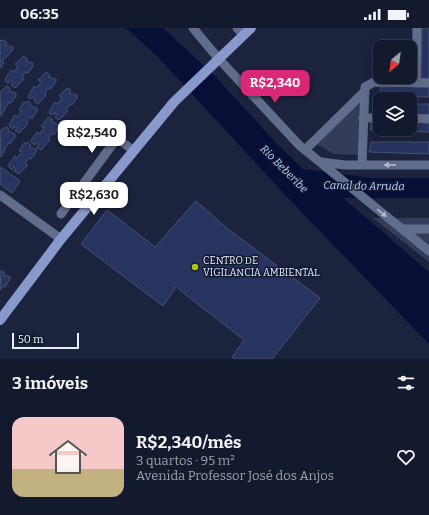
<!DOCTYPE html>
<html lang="pt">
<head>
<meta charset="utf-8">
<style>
  :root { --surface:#141a2e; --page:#21273a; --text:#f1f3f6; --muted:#9da1aa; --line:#33384a; --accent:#db2777 }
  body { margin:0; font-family:Bitter,serif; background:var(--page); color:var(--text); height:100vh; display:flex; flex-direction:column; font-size:15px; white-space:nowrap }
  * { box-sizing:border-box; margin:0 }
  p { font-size:13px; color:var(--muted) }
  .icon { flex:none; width:22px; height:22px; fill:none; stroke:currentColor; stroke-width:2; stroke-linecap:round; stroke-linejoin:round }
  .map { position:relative; height:331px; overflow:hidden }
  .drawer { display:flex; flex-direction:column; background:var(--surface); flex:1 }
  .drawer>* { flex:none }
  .needle { width:26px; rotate:209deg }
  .fabs { position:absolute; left:373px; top:12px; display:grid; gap:8px }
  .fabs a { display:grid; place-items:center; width:44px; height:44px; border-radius:8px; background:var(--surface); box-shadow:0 4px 16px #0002,0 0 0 1px var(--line); font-size:20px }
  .scale { position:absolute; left:12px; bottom:10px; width:67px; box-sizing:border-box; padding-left:4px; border:2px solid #e9eefc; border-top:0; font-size:11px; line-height:14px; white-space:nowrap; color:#e9eefc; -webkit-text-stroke:3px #121a32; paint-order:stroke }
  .price { position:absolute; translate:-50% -34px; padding:0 9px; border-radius:8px; background:#fff; color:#222; font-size:13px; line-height:26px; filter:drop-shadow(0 1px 2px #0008) }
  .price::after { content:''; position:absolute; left:50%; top:24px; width:12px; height:9px; margin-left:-6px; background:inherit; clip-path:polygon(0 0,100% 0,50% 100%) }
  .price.selected { background:var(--accent); color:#fff }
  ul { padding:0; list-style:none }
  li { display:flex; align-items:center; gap:12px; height:100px; padding:0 12px }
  li span { display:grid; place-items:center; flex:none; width:112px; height:80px; border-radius:12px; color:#555 }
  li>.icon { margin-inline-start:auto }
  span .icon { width:48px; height:48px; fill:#fffc; stroke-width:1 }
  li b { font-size:17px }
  h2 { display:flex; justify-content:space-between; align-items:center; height:48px; padding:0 12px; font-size:17px }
  .status { display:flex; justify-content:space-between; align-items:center; height:28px; padding:0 20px; background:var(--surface); direction:ltr }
  .status svg { height:11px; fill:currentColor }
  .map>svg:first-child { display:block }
  .green { fill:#333d5a }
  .water { fill:#080f37 }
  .building { fill:#283460; stroke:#48526f }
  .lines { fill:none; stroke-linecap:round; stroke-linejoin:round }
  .minor { stroke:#626d8b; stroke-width:9 }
  .major { stroke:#89c; stroke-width:10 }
  .oneway { fill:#b3bacf }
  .poi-dot { fill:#aac717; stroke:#121a32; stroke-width:1.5 }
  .labels { text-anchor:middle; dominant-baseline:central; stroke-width:3; stroke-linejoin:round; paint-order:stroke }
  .poi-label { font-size:10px; fill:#e9eefc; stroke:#121a32; text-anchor:start }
  .water-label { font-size:11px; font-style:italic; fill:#bfcffc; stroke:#121a32 }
</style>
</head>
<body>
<div class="status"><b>06:35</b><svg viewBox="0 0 49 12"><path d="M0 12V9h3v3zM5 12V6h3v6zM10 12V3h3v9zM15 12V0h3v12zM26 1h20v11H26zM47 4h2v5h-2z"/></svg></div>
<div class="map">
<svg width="429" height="331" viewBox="0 0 429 331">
  <rect width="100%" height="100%" fill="#1b233d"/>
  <path class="green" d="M 361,70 L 359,127 L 333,126 L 315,115 Z
    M 373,190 L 429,190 L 429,234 Z"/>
  <path class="water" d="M 126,0 L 163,0 L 216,49 L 276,115 L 303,141 L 373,150 L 429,150 L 429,170 L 343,170 L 429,244 L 429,316 L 287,169 L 158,29 Z"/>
  <path class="building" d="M 422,0 L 429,0 L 429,50 L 421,51 Z
    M 3,12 L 7,14 L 5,17 L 13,19 L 13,22 L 2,33 L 4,35 L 0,40 L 0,13 Z
    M 24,28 L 27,31 L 26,33 L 33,35 L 33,38 L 28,45 L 26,44 L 22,49 L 24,51 L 15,60 L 11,57 L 13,55 L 11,53 L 9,55 L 5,53 L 6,50 L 11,42 L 14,44 L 18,38 L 15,36 Z
    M 46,44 L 50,47 L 48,49 L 56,51 L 56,54 L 50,61 L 48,60 L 45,65 L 46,67 L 38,76 L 34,73 L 35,70 L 33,69 L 31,71 L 28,69 L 34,58 L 37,60 L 41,54 L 38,52 Z
    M 7,58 L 10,60 L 9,63 L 16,65 L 16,68 L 11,75 L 9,74 L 1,88 L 0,64 Z
    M 429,58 L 429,69 L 381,68 L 380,59 Z
    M 67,60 L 71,62 L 69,65 L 77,67 L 77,70 L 72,77 L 70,76 L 66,81 L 68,83 L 59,92 L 55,89 L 57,86 L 54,85 L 52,87 L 49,85 L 50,82 L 55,74 L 58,76 L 62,70 L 59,68 Z
    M 28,73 L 31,76 L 30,78 L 37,80 L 37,83 L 32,91 L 30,89 L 26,95 L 28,96 L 19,105 L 15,102 L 17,100 L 14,98 L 13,101 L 9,98 L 10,95 L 15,87 L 18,89 L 22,83 L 19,82 L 24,74 L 26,75 Z
    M 410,76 L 429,76 L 429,87 L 410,86 Z
    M 49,89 L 53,92 L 52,94 L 59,97 L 59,99 L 54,107 L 52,105 L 48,111 L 50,112 L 41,122 L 37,119 L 39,116 L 36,114 L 35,117 L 31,114 L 32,111 L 37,104 L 40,106 L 44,100 L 41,98 Z
    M 372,92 L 380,92 L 380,101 L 410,101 L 410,92 L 429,92 L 429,104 L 370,102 Z
    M 6,99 L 9,101 L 8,103 L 15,106 L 15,109 L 10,116 L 8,115 L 1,129 L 0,103 Z
    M 27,114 L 31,117 L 29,119 L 37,121 L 36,124 L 31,131 L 29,130 L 25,135 L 28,137 L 19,146 L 14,143 L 16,141 L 14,139 L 12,142 L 9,139 L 9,136 L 15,128 L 17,130 L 22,124 L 19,123 L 24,115 L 26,116 Z
    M 371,114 L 429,114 L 429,126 L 369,124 Z
    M 0,139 L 20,153 L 12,165 L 0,156 Z
    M 196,173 L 228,201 L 320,270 L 272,331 L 234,331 L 232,329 L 244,312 L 176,259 L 163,278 L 81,216 L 107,182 L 155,219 Z
    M 1,242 L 5,245 L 3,247 L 11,249 L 5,259 L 3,258 L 0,262 Z"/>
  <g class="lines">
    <path class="minor" d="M 193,0 L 218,30 L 299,117 L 429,223
      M 237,0 L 244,7
      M 416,55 L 417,0
      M 363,90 L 380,90
      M 410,90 L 429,91
      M 305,122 L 364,64
      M 321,134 L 345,137 L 429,137
      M 362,137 L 365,59 L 374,54 L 429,55
      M 0,167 L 61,211
      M 61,186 L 115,113 L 118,111 L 134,123
      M 402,201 L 429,201"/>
    <path class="major" d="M 0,292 L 61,211 L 174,74 L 251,0"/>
  </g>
  <defs><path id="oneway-solid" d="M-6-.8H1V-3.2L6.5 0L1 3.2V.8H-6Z"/></defs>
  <g class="oneway">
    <use href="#oneway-solid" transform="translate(390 137) rotate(179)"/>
    <use href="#oneway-solid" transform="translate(382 185) rotate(39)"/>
  </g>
  <circle class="poi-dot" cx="195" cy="239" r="4"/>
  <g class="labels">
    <g class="poi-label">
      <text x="203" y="233">CENTRO DE<tspan x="203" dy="12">VIGILANCIA AMBIENTAL</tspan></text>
    </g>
    <g class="water-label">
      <text transform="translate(284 141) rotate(45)">Rio Beberibe</text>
      <text transform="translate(364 158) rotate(1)">Canal do Arruda</text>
    </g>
  </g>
</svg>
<div class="fabs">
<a><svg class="needle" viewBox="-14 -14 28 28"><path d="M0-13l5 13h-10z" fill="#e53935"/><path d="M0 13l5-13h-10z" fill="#9da1aa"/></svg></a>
<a><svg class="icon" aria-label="layers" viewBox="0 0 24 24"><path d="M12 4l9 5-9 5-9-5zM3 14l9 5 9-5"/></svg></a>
</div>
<div class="scale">50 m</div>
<b class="price selected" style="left:275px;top:76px">R$2,340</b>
<b class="price" style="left:92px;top:126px">R$2,540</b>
<b class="price" style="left:94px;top:188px">R$2,630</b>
</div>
<section class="drawer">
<h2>3 imóveis<svg class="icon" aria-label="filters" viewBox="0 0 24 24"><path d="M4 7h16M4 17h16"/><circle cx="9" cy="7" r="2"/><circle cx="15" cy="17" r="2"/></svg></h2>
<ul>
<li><span style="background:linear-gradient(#f6c9c9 65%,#c2b280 0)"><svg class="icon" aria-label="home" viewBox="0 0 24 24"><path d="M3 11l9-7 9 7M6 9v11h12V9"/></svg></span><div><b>R$2,340/mês</b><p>3 quartos · 95 m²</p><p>Avenida Professor José dos Anjos</p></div><svg class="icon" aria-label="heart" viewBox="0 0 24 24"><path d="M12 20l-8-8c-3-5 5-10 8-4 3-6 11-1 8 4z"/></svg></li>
</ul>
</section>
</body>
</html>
